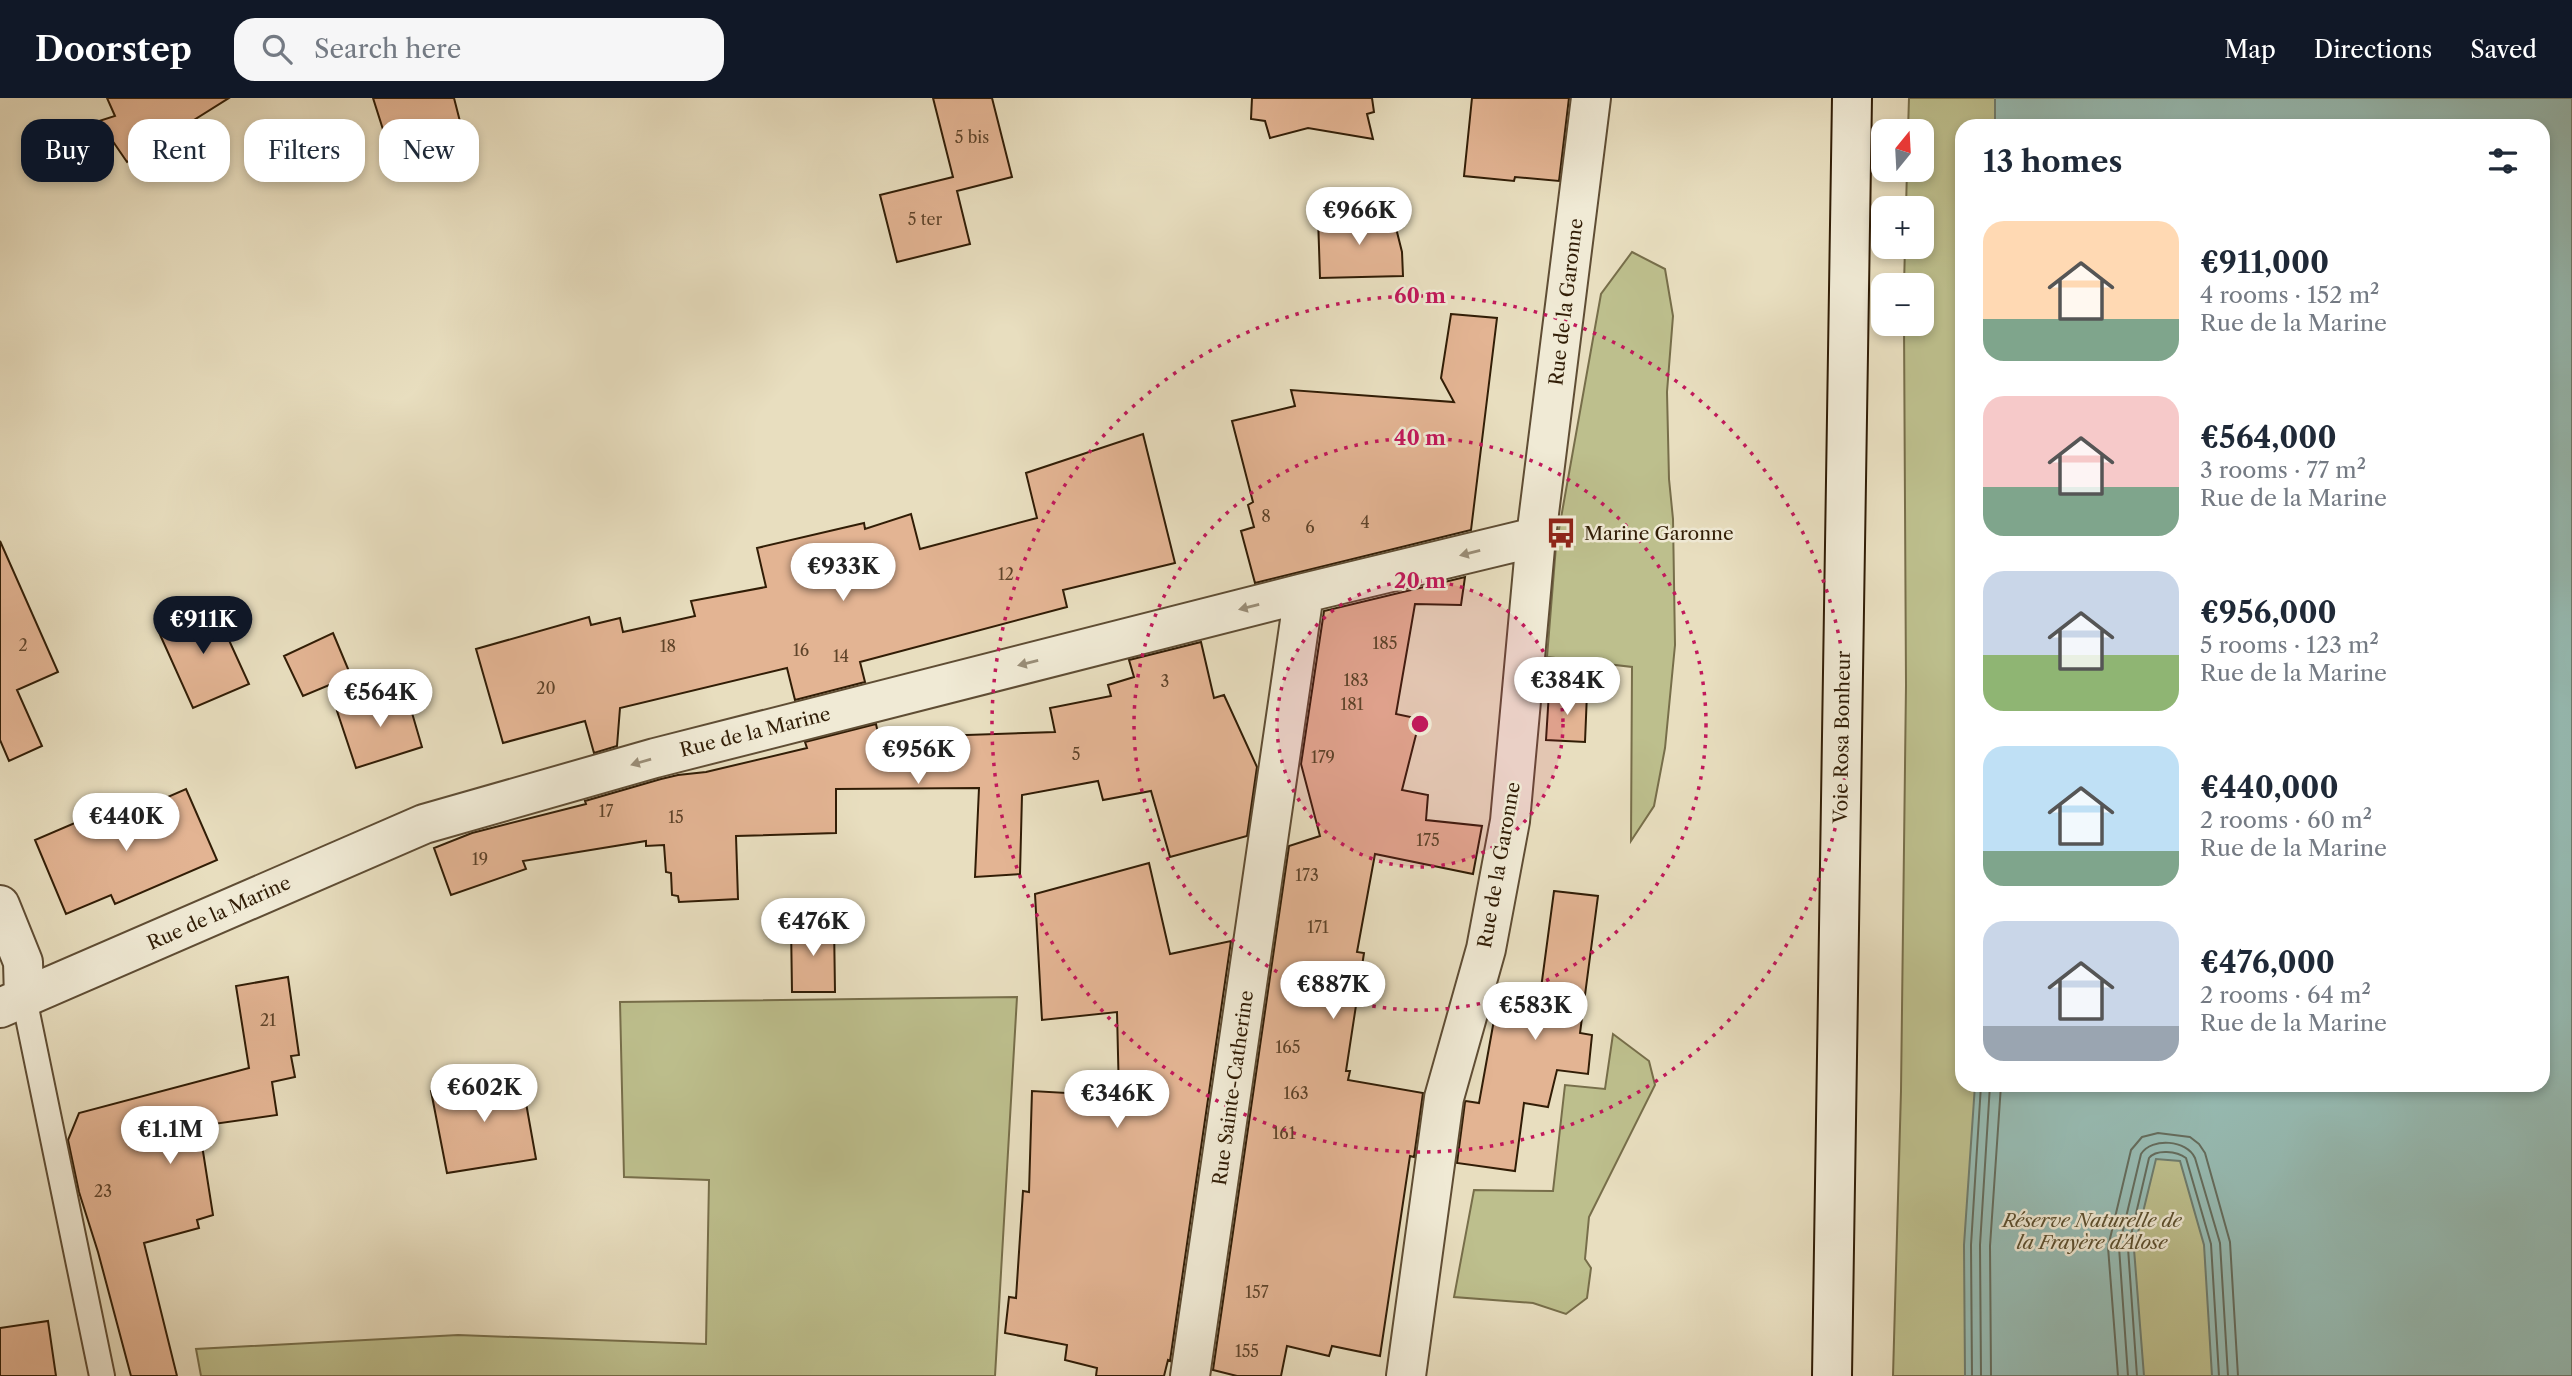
<!DOCTYPE html>
<html lang="en">
<head>
<meta charset="utf-8">
<style>
  :root { --surface:#fff; --page:#f6f6f7; --text:#1f2937; --muted:#747a83; --accent:#111827 }
  body { margin:0; font-family:"Libre Caslon Text",serif; background:var(--page); color:var(--text); height:100vh; display:flex; flex-direction:column; font-size:26px; white-space:nowrap }
  * { box-sizing:border-box; margin:0 }
  p { font-size:23px; color:var(--muted) }
  .icon { flex:none; width:38px; height:38px; fill:none; stroke:currentColor; stroke-width:2; stroke-linecap:round; stroke-linejoin:round }
  .map { position:relative; flex:1; overflow:hidden }
  .sheet { position:absolute; left:1955px; top:21px; width:595px; height:973px; display:flex; flex-direction:column; background:var(--surface); border-radius:21px; box-shadow:0 4px 10px #0003 }
  .sheet>* { flex:none }
  .banner { position:absolute; left:21px; top:21px; width:665px; height:63px; display:flex; gap:14px }
  .needle { width:46px; rotate:18deg }
  .buttons { position:absolute; left:1871px; top:21px; display:grid; gap:14px }
  .buttons a { display:grid; place-items:center; width:63px; height:63px; border-radius:14px; background:var(--surface); box-shadow:0 4px 10px #0003; font-size:35px }
  .price { position:absolute; translate:-50% -60px; padding:0 16px; border-radius:24px; background:#fff; color:#222; font-size:23px; line-height:46px; filter:drop-shadow(0 2px 4px #0008) }
  .price::after { content:''; position:absolute; left:50%; top:42px; width:21px; height:16px; margin-left:-10px; background:inherit; clip-path:polygon(0 0,100% 0,50% 100%) }
  .price.active { background:var(--accent); color:#fff }
  ul { padding:0; list-style:none }
  li { display:flex; align-items:center; gap:21px; height:175px; padding:0 28px }
  li span { display:grid; place-items:center; flex:none; width:196px; height:140px; border-radius:21px; color:#555 }
  li>.icon { margin-inline-start:auto }
  span .icon { width:84px; height:84px; fill:#fffc; stroke-width:1 }
  li b { font-size:30px }
  h2 { display:flex; justify-content:space-between; align-items:center; height:84px; padding:0 28px; font-size:30px }
  .chip { padding:0 24px; border-radius:21px; background:var(--surface); box-shadow:0 4px 10px #0003; font-size:24px; line-height:63px }
  .chip.active { background:var(--accent); color:#fff }
  header { display:flex; align-items:center; gap:42px; box-sizing:border-box; height:98px; padding:0 35px; background:var(--accent); color:#fff }
  header strong { font-size:33px }
  nav { display:flex; gap:38px; margin-inline-start:auto; font-size:24px }
  .search { width:490px; height:63px; background:var(--page); display:flex; align-items:center; gap:18px; box-sizing:border-box; padding:0 24px; border-radius:21px; color:var(--muted); font-size:26px }
  .map>svg:first-child { display:block }
  .green { fill:#bdbf8d; stroke:#776e4a; stroke-width:2; fill-rule:evenodd }
  .water { fill:#97bcb4; stroke:#6e7c6e; stroke-width:2 }
  .lines { fill:none; stroke-linecap:round; stroke-linejoin:round }
  .shore { stroke:#646c5d; stroke-width:2 }
  .building { fill:#e3b493; stroke:#311d06; stroke-width:2 }
  .lane-casing { stroke:#5f4d34; stroke-width:28 }
  .street-casing { stroke:#5f4d34; stroke-width:42 }
  .secondary-casing { stroke:#311d06; stroke-width:42 }
  .lane { stroke:#f0ead5; stroke-width:24 }
  .street { stroke:#f0ead5; stroke-width:38 }
  .secondary { stroke:#f0ead5; stroke-width:38 }
  .oneway { fill:#9a8e78 }
  .ring { fill:none; stroke:#c2185b; stroke-width:3.5; stroke-dasharray:3.5 7 }
  .labels { text-anchor:middle; dominant-baseline:central; stroke-width:5; stroke-linejoin:round; paint-order:stroke }
  .number-label { font-size:16px; fill:#5e4329 }
  .street-label { font-size:19px; fill:#311d06; stroke:#f0ead5 }
  .poi-label { font-size:19px; fill:#311d06; stroke:#f0ead5; text-anchor:start }
  .park-label { font-size:19px; font-style:italic; fill:#5b4e2e; stroke:#f0ead5 }
  .centre { fill:#c2185b; stroke:#f0ead5; stroke-width:3.5 }
  .ring-label { font-size:21px; text-anchor:middle; font-weight:bold; fill:#c2185b; stroke:#f0ead5; stroke-width:5; stroke-linejoin:round; paint-order:stroke }
</style>
</head>
<body>
<header>
<strong>Doorstep</strong>
<div class="search"><svg class="icon" aria-label="search" viewBox="0 0 24 24"><circle cx="10" cy="10" r="6"/><path d="M15 15l6 6"/></svg>Search here</div>
<nav><a>Map</a><a>Directions</a><a>Saved</a></nav>
</header>
<div class="map">
<svg width="2572" height="1278" viewBox="0 0 2572 1278">
  <rect width="100%" height="100%" fill="#e8debf"/>
  <filter id="stains"><feTurbulence type="fractalNoise" baseFrequency=".00286" numOctaves="4"/><feColorMatrix values="0 0 0 0 .2 0 0 0 0 .09 0 0 0 0 .02 0 0 0 .5 -.17"/></filter>
  <radialGradient id="worn" r=".72"><stop offset=".6" stop-color="#630" stop-opacity="0"/><stop offset="1" stop-color="#630" stop-opacity=".3"/></radialGradient>
  <path class="green" d="M 1909,0 L 2572,0 L 2572,1278 L 1893,1278 L 1901,993 L 1906,587 L 1904,226 L 1922,226 L 1922,187 L 1904,187 L 1905,149 L 1922,149 L 1922,110 L 1906,110 L 1907,72 L 1922,72 L 1922,33 L 1908,33 ZM 1962,28 L 2543,28 L 2543,987 L 1962,987 Z
    M 1632,154 L 1665,171 L 1673,218 L 1667,294 L 1669,381 L 1673,421 L 1675,547 L 1665,650 L 1654,708 L 1631,743 L 1632,569 L 1547,559 L 1556,448 L 1601,196 Z
    M 1017,899 L 995,1278 L 201,1278 L 196,1251 L 458,1237 L 706,1246 L 709,1082 L 624,1079 L 620,904 Z
    M 1613,936 L 1649,963 L 1655,987 L 1589,1119 L 1585,1161 L 1591,1170 L 1587,1200 L 1566,1216 L 1533,1205 L 1454,1199 L 1474,1092 L 1553,1093 L 1565,987 L 1605,991 Z"/>
  <path class="water" d="M 1995,0 L 2572,0 L 2572,1278 L 2212,1278 L 2204,1147 L 2180,1063 L 2156,1061 L 2134,1151 L 2144,1278 L 1965,1278 L 1964,1147 L 1975,987 L 2543,987 L 2543,28 L 1995,28 Z"/>
  <g class="lines">
    <path class="shore" d="M 1972,1278 L 1971,1147 L 1981,987
      M 1981,1278 L 1980,1147 L 1990,987
      M 1991,1278 L 1990,1148 L 2001,987
      M 2118,1278 L 2108,1149 L 2131,1052 L 2142,1039 L 2158,1035 L 2190,1039 L 2199,1046 L 2205,1055 L 2230,1144 L 2238,1278
      M 2128,1278 L 2119,1149 L 2141,1056 C 2152,1039 2187,1042 2195,1060 L 2220,1145 L 2228,1278
      M 2137,1278 L 2128,1150 L 2149,1060 C 2156,1051 2177,1053 2186,1060 L 2211,1146 L 2219,1278"/>
  </g>
  <path class="building" d="M 107,0 L 229,0 L 127,64 L 99,23 L 115,18 Z
    M 373,0 L 454,0 L 465,43 L 393,63 Z
    M 933,0 L 992,0 L 1012,79 L 957,93 L 970,146 L 897,164 L 880,97 L 953,79 Z
    M 1252,0 L 1372,0 L 1374,14 L 1367,16 L 1373,41 L 1308,30 L 1270,40 L 1265,23 L 1251,21 Z
    M 1472,0 L 1569,0 L 1559,83 L 1515,79 L 1514,83 L 1464,78 Z
    M 1393,118 L 1402,154 L 1403,178 L 1320,180 L 1318,119 Z
    M 1451,216 L 1497,220 L 1471,432 L 1255,485 L 1241,433 L 1254,429 L 1248,407 L 1253,404 L 1232,323 L 1295,308 L 1291,292 L 1454,304 L 1441,280 Z
    M 1143,336 L 1175,465 L 1063,492 L 1067,509 L 860,564 L 865,584 L 795,602 L 787,570 L 620,610 L 617,648 L 594,655 L 585,623 L 503,645 L 476,551 L 589,519 L 591,527 L 620,520 L 623,534 L 695,518 L 691,503 L 766,489 L 757,450 L 864,425 L 865,431 L 911,416 L 920,451 L 1037,420 L 1026,375 Z
    M 0,443 L 58,574 L 17,592 L 42,648 L 9,663 L 0,642 Z
    M 1465,479 L 1461,507 L 1415,506 L 1396,616 L 1420,621 L 1402,692 L 1428,697 L 1426,722 L 1482,728 L 1473,776 L 1375,756 L 1357,854 L 1364,855 L 1346,973 L 1350,973 L 1348,982 L 1423,995 L 1414,1059 L 1410,1058 L 1380,1258 L 1332,1248 L 1329,1258 L 1287,1248 L 1281,1278 L 1237,1278 L 1213,1272 L 1289,748 L 1320,738 L 1301,666 L 1324,513 Z
    M 212,505 L 249,586 L 193,610 L 157,530 Z
    M 333,535 L 351,578 L 303,598 L 284,558 Z
    M 1201,544 L 1214,600 L 1224,597 L 1257,669 L 1247,738 L 1170,759 L 1151,693 L 1103,702 L 1098,683 L 1022,697 L 1020,776 L 975,779 L 979,690 L 836,691 L 836,735 L 736,738 L 738,801 L 679,804 L 678,798 L 672,797 L 671,775 L 666,774 L 664,747 L 646,748 L 646,743 L 523,763 L 526,771 L 451,797 L 434,750 L 472,735 L 586,706 L 585,703 L 661,681 L 678,677 L 706,674 L 807,650 L 805,644 L 876,626 L 879,640 L 1055,634 L 1050,610 L 1111,598 L 1108,587 L 1134,579 L 1129,562 Z
    M 405,591 L 422,649 L 356,670 L 337,613 Z
    M 1549,594 L 1587,595 L 1585,644 L 1546,642 Z
    M 186,691 L 217,762 L 115,806 L 111,797 L 66,816 L 35,742 L 84,721 L 90,733 Z
    M 1149,765 L 1170,856 L 1231,843 L 1170,1263 L 1168,1262 L 1164,1278 L 1096,1278 L 1097,1270 L 1065,1262 L 1067,1247 L 1005,1235 L 1009,1199 L 1016,1200 L 1023,1093 L 1029,1094 L 1032,993 L 1119,998 L 1117,914 L 1042,922 L 1035,796 Z
    M 1554,793 L 1598,798 L 1580,935 L 1592,937 L 1588,976 L 1557,972 L 1548,1009 L 1524,1005 L 1515,1073 L 1457,1065 L 1465,1004 L 1466,1003 L 1479,1005 L 1494,922 L 1536,928 Z
    M 834,825 L 835,894 L 792,894 L 791,826 Z
    M 288,879 L 299,957 L 291,958 L 295,979 L 272,984 L 277,1017 L 199,1028 L 213,1117 L 197,1122 L 199,1130 L 144,1145 L 177,1278 L 131,1278 L 98,1154 L 79,1094 L 68,1042 L 79,1015 L 249,970 L 236,888 Z
    M 521,977 L 536,1061 L 447,1075 L 431,993 Z
    M 48,1223 L 56,1278 L 0,1278 L 0,1230 Z"/>
  <g class="lines">
    <g class="lane-casing">
      <path id="lane" d="M 24,900 L 102,1278"/>
    </g>
    <g class="street-casing">
      <path id="street" d="M 0,807 L 23,864 L 24,900
        M 0,910 L 424,726 L 655,660 L 1304,495 L 1536,439
        M 1190,1278 L 1304,495
        M 1406,1278 L 1444,1000 L 1486,851 L 1510,723 L 1536,439 L 1591,0"/>
    </g>
    <g class="secondary-casing">
      <path id="secondary" d="M 1832,1278 L 1852,0"/>
    </g>
    <use href="#lane" class="lane"/>
    <use href="#street" class="street"/>
    <use href="#secondary" class="secondary"/>
  </g>
  <defs><path id="oneway-solid" d="M-6-.8H1V-3.2L6.5 0L1 3.2V.8H-6Z" transform="scale(1.75)"/></defs>
  <g class="oneway">
    <use href="#oneway-solid" transform="translate(1470 455) rotate(166)"/>
    <use href="#oneway-solid" transform="translate(1249 509) rotate(166)"/>
    <use href="#oneway-solid" transform="translate(1028 565) rotate(166)"/>
    <use href="#oneway-solid" transform="translate(641 664) rotate(164)"/>
  </g>
  <circle cx="1420" cy="626" r="143" fill="#c2185b" fill-opacity=".12"/>
  <g class="ring">
    <circle cx="1420" cy="626" r="143"/>
    <circle cx="1420" cy="626" r="286"/>
    <circle cx="1420" cy="626" r="428"/>
  </g>
  <defs>
    <g id="bus-bare" transform="scale(2.415)"><path d="M-5-6H5V4H4V6H2V4H-2V6H-4V4H-5ZM-3.5-4V0h7V-4ZM-3.5 1.2v1.5H-2V1.2ZM2 1.2v1.5H3.5V1.2Z" fill="#8f2418" stroke="#f0ead5" stroke-width="2.5" paint-order="stroke"/></g>
  </defs>
  <g fill-rule="evenodd">
    <use href="#bus-bare" x="1561" y="435"/>
  </g>
  <g class="labels">
    <g class="number-label">
      <text x="972" y="39">5 bis</text>
      <text x="925" y="121">5 ter</text>
      <text x="1266" y="418">8</text>
      <text x="1365" y="424">4</text>
      <text x="1310" y="429">6</text>
      <text x="1006" y="476">12</text>
      <text x="1385" y="545">185</text>
      <text x="23" y="547">2</text>
      <text x="668" y="548">18</text>
      <text x="801" y="552">16</text>
      <text x="841" y="558">14</text>
      <text x="1356" y="582">183</text>
      <text x="1165" y="583">3</text>
      <text x="546" y="590">20</text>
      <text x="1352" y="606">181</text>
      <text x="1076" y="656">5</text>
      <text x="1323" y="659">179</text>
      <text x="606" y="713">17</text>
      <text x="676" y="719">15</text>
      <text x="1428" y="742">175</text>
      <text x="480" y="761">19</text>
      <text x="1307" y="777">173</text>
      <text x="1318" y="829">171</text>
      <text x="268" y="922">21</text>
      <text x="1288" y="949">165</text>
      <text x="1296" y="995">163</text>
      <text x="1284" y="1035">161</text>
      <text x="103" y="1093">23</text>
      <text x="1257" y="1194">157</text>
      <text x="1247" y="1253">155</text>
    </g>
    <g class="street-label">
      <text transform="translate(1566 204) rotate(-83)">Rue de la Garonne</text>
      <text transform="translate(755 634) rotate(-14)">Rue de la Marine</text>
      <text transform="translate(1842 639) rotate(-89)">Voie Rosa Bonheur</text>
      <text transform="translate(1499 767) rotate(-80)">Rue de la Garonne</text>
      <text transform="translate(219 815) rotate(-24)">Rue de la Marine</text>
      <text transform="translate(1233 990) rotate(-82)">Rue Sainte-Catherine</text>
    </g>
    <g class="poi-label">
      <text x="1584" y="435">Marine Garonne</text>
    </g>
    <g class="park-label">
      <text x="2092" y="1122">Réserve Naturelle de<tspan x="2092" dy="22">la Frayère d'Alose</tspan></text>
    </g>
  </g>
  <circle cx="1420" cy="626" r="10" class="centre"/>
  <g class="ring-label">
    <text x="1420" y="205">60 m</text>
    <text x="1420" y="347">40 m</text>
    <text x="1420" y="490">20 m</text>
  </g>
  <rect width="100%" height="100%" filter="url(#stains)"/>
  <rect width="100%" height="100%" fill="url(#worn)"/>
</svg>
<div class="buttons">
<a><svg class="needle" viewBox="-14 -14 28 28"><path d="M0-13l5 13h-10z" fill="#e53935"/><path d="M0 13l5-13h-10z" fill="#747a83"/></svg></a>
<a>+</a>
<a>−</a>
</div>
<b class="price" style="left:1359px;top:149px">€966K</b>
<b class="price" style="left:843px;top:505px">€933K</b>
<b class="price active" style="left:203px;top:558px">€911K</b>
<b class="price" style="left:1567px;top:619px">€384K</b>
<b class="price" style="left:380px;top:631px">€564K</b>
<b class="price" style="left:918px;top:688px">€956K</b>
<b class="price" style="left:126px;top:755px">€440K</b>
<b class="price" style="left:813px;top:860px">€476K</b>
<b class="price" style="left:1333px;top:923px">€887K</b>
<b class="price" style="left:1535px;top:944px">€583K</b>
<b class="price" style="left:484px;top:1026px">€602K</b>
<b class="price" style="left:1117px;top:1032px">€346K</b>
<b class="price" style="left:170px;top:1068px">€1.1M</b>
<div class="banner">
<a class="chip active">Buy</a>
<a class="chip">Rent</a>
<a class="chip">Filters</a>
<a class="chip">New</a>
</div>
<section class="sheet">
<h2>13 homes<svg class="icon" aria-label="filters" viewBox="0 0 24 24"><path d="M4 7h16M4 17h16"/><circle cx="9" cy="7" r="2"/><circle cx="15" cy="17" r="2"/></svg></h2>
<ul>
<li><span style="background:linear-gradient(#ffd9b3 70%,#7fa58c 0)"><svg class="icon" aria-label="home" viewBox="0 0 24 24"><path d="M3 11l9-7 9 7M6 9v11h12V9"/></svg></span><div><b>€911,000</b><p>4 rooms · 152 m²</p><p>Rue de la Marine</p></div></li>
<li><span style="background:linear-gradient(#f6c9c9 65%,#7fa58c 0)"><svg class="icon" aria-label="home" viewBox="0 0 24 24"><path d="M3 11l9-7 9 7M6 9v11h12V9"/></svg></span><div><b>€564,000</b><p>3 rooms · 77 m²</p><p>Rue de la Marine</p></div></li>
<li><span style="background:linear-gradient(#c9d6e8 60%,#8fb573 0)"><svg class="icon" aria-label="home" viewBox="0 0 24 24"><path d="M3 11l9-7 9 7M6 9v11h12V9"/></svg></span><div><b>€956,000</b><p>5 rooms · 123 m²</p><p>Rue de la Marine</p></div></li>
<li><span style="background:linear-gradient(#bfe0f5 75%,#7fa58c 0)"><svg class="icon" aria-label="home" viewBox="0 0 24 24"><path d="M3 11l9-7 9 7M6 9v11h12V9"/></svg></span><div><b>€440,000</b><p>2 rooms · 60 m²</p><p>Rue de la Marine</p></div></li>
<li><span style="background:linear-gradient(#c9d6e8 75%,#9aa5b1 0)"><svg class="icon" aria-label="home" viewBox="0 0 24 24"><path d="M3 11l9-7 9 7M6 9v11h12V9"/></svg></span><div><b>€476,000</b><p>2 rooms · 64 m²</p><p>Rue de la Marine</p></div></li>
</ul>
</section>
</div>
</body>
</html>
